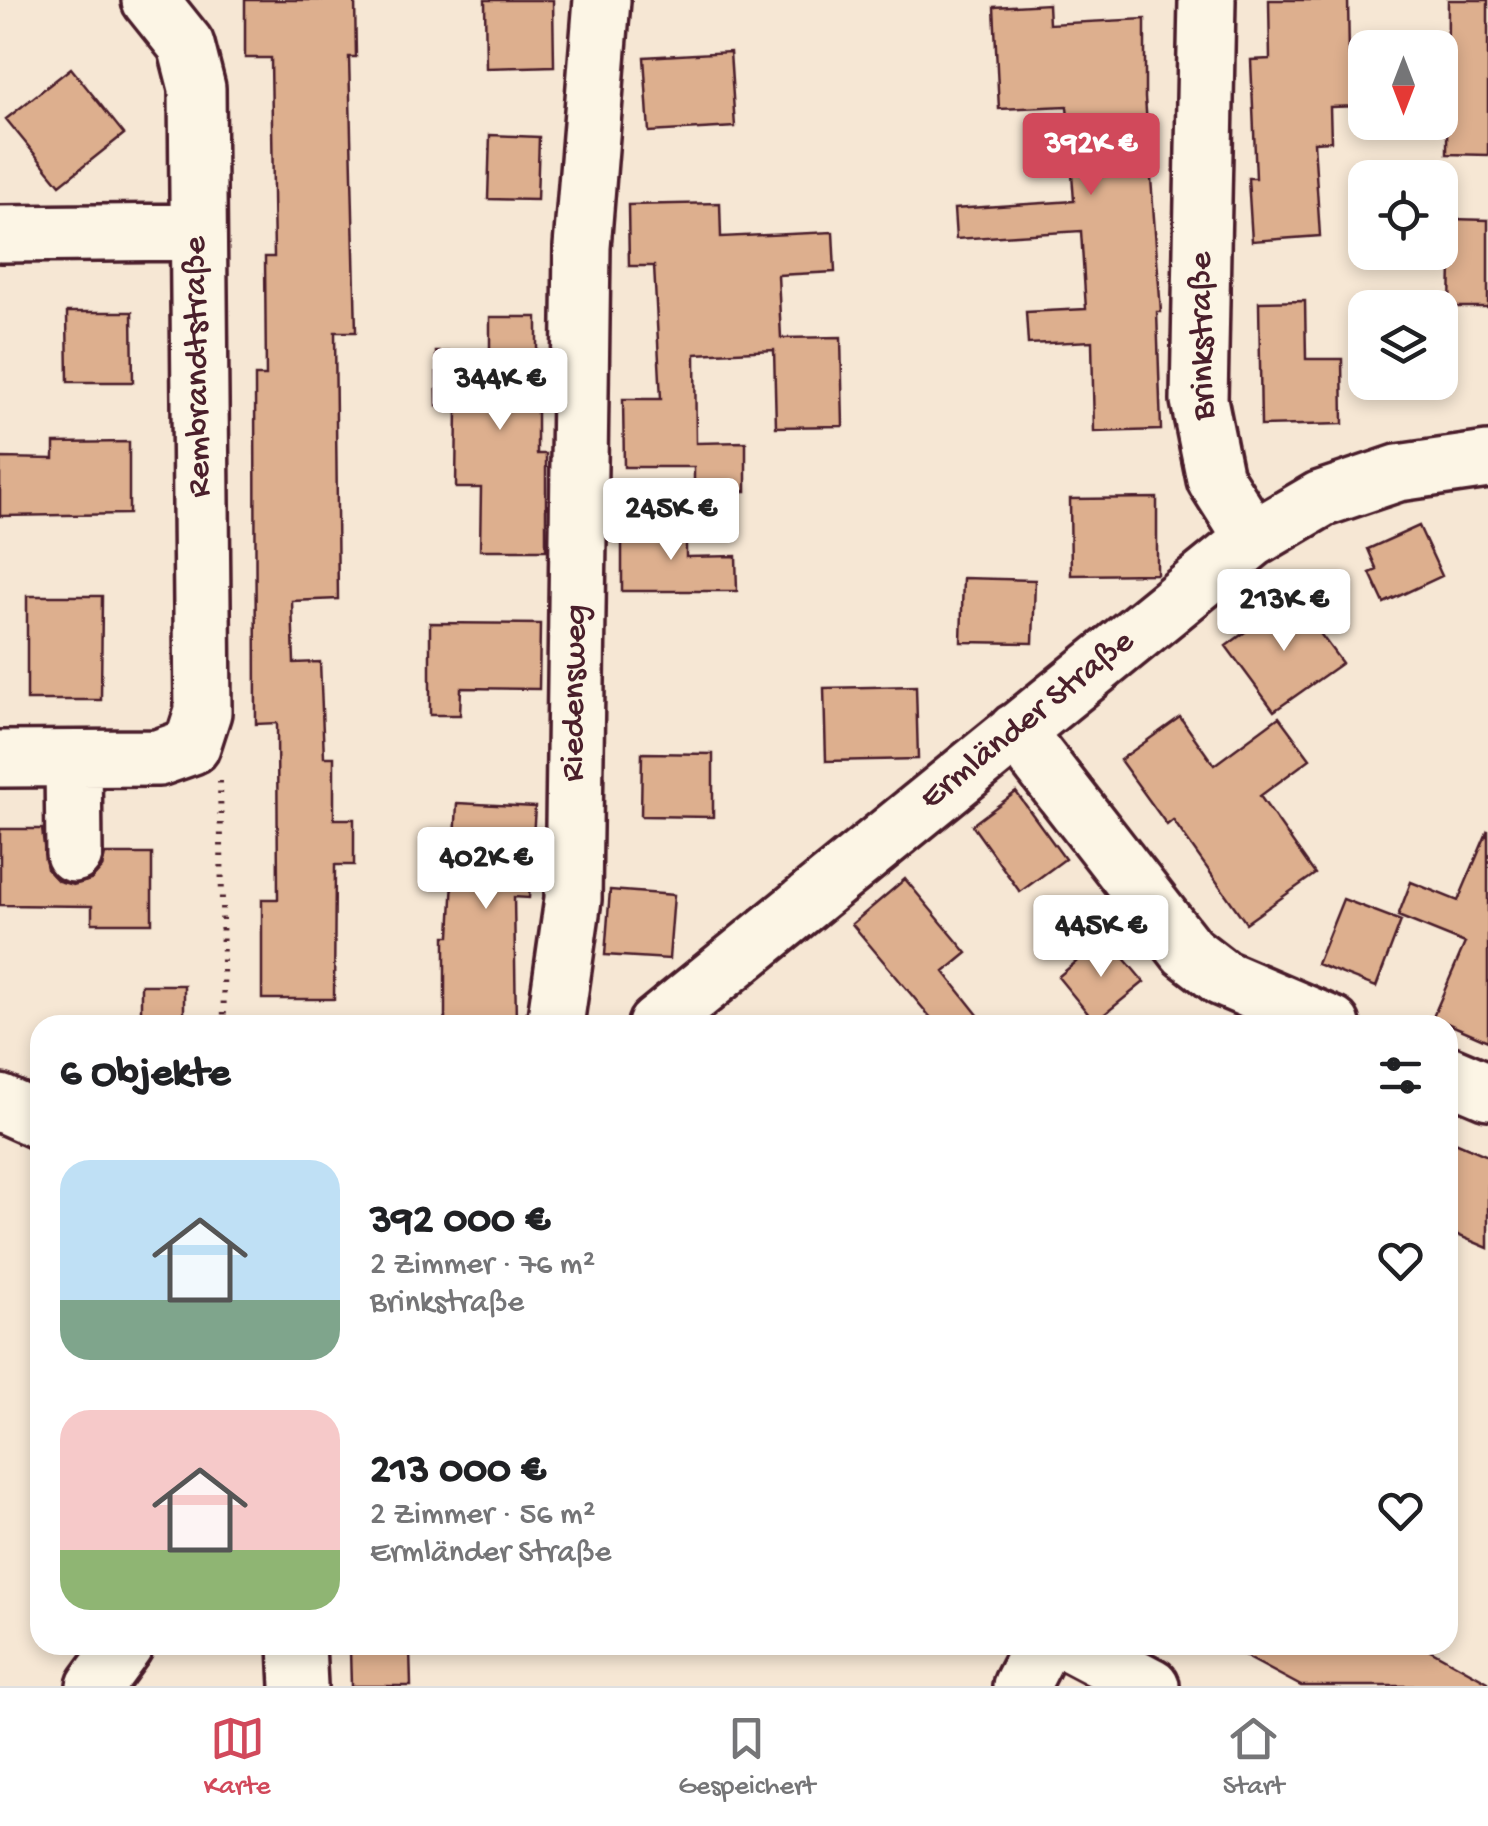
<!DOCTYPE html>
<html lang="de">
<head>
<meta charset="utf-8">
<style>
  :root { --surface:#fff; --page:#f6f6f6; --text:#202124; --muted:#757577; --line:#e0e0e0; --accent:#d1495b }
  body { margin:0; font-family:"Gochi Hand",sans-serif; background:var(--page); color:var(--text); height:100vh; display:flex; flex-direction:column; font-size:38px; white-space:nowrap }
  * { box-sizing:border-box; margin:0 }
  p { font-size:32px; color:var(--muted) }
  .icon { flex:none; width:55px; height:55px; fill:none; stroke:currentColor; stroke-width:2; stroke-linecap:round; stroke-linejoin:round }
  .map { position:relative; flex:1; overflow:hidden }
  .drawer { position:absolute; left:30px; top:1015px; width:1428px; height:640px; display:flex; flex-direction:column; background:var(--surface); border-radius:30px; box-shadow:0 5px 15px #0003 }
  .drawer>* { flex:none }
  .needle { width:65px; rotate:180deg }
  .controls { position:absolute; left:1348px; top:30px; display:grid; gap:20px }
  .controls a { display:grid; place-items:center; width:110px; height:110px; border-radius:20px; background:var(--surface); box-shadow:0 5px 15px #0003; font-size:50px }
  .price { position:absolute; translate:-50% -85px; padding:0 22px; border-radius:10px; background:#fff; color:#222; font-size:32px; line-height:65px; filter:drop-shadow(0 2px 5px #0008) }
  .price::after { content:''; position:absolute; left:50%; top:60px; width:30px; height:22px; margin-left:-15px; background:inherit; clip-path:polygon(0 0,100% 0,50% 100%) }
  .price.selected { background:var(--accent); color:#fff }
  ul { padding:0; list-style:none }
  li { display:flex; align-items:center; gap:30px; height:250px; padding:0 30px }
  li span { display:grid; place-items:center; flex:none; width:280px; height:200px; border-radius:30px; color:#555 }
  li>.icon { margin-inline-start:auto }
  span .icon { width:120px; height:120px; fill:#fffc; stroke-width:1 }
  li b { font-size:42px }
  h2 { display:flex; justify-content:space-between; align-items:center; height:120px; padding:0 30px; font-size:42px }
  .menu { display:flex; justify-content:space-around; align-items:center; height:140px; border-top:2px solid var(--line); background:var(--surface); font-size:28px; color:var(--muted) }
  .menu a { display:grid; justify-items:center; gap:5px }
  .menu .selected { color:var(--accent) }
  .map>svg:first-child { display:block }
  .building { fill:#ddaf8e; stroke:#4a1f2b; stroke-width:2.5 }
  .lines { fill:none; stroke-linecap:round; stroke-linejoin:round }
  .minor-casing { stroke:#4a1f2b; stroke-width:62 }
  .path { stroke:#4a1f2b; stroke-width:6; stroke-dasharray:2.5 8; stroke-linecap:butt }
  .minor { stroke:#fcf5e5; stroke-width:55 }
  .labels { text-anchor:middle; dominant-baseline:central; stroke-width:8; stroke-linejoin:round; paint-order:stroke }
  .street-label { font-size:35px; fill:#4a1f2b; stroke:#fcf5e5 }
</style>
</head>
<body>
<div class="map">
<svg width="1488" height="1686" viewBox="0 0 1488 1686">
  <rect width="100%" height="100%" fill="#f6e7d4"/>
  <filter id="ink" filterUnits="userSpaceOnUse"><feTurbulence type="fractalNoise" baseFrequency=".01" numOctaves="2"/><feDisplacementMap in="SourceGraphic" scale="20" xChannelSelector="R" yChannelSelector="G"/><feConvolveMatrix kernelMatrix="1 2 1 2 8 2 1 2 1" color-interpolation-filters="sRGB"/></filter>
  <g filter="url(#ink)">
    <path class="building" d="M 245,0 L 355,0 L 356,57 L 349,57 L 356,332 L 335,332 L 338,599 L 292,601 L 294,663 L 320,662 L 324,757 L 334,757 L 334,819 L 354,819 L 354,865 L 335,865 L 334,999 L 262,999 L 262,899 L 278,899 L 277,723 L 256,724 L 255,376 L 266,376 L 265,257 L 274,257 L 271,58 L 245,58 Z
      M 485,0 L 553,0 L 554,66 L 486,68 Z
      M 1269,0 L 1348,0 L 1349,55 L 1358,55 L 1361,106 L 1330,107 L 1331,141 L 1314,142 L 1320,236 L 1252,241 L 1248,178 L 1256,178 L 1251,60 L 1270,59 Z
      M 1448,0 L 1488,0 L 1488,155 L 1447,154 Z
      M 1048,4 L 1049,24 L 1145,19 L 1145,98 L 1161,312 L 1157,312 L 1161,430 L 1094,432 L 1092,341 L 1028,344 L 1026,312 L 1086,309 L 1081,231 L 956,239 L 954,209 L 1074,201 L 1067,106 L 999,109 L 994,7 Z
      M 730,52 L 735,127 L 649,132 L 644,57 Z
      M 71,68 L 124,134 L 60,185 L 6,119 Z
      M 490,135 L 539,137 L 537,200 L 488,199 Z
      M 720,203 L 721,237 L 833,232 L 835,272 L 778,275 L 781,338 L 841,337 L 843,426 L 776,427 L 774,350 L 695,354 L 696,443 L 746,442 L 746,491 L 694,492 L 694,467 L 624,467 L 623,399 L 661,399 L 654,266 L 629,266 L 628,205 Z
      M 1452,219 L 1488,220 L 1488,307 L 1450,307 Z
      M 1305,301 L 1306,359 L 1342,359 L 1343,424 L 1261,426 L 1259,302 Z
      M 67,312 L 132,312 L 133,382 L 68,382 Z
      M 490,317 L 537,317 L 537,454 L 546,454 L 546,550 L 480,550 L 481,488 L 456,488 L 457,406 L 437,406 L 436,352 L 490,352 Z
      M 129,442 L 129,514 L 0,516 L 0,458 L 54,459 L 54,443 Z
      M 1157,498 L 1157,574 L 1071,575 L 1070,499 Z
      M 622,526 L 686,526 L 686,557 L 736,556 L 737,591 L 622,591 Z
      M 1419,526 L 1442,576 L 1384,603 L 1370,573 L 1377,570 L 1368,549 Z
      M 963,578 L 1035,580 L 1033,643 L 961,642 Z
      M 27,596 L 102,596 L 101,700 L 27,700 Z
      M 1293,597 L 1342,663 L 1274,711 L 1226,646 Z
      M 430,623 L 540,624 L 539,689 L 461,688 L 460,715 L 430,715 Z
      M 916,686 L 918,759 L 826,761 L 824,688 Z
      M 1180,717 L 1214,765 L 1279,717 L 1310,759 L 1260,796 L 1315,874 L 1246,923 L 1173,820 L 1167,825 L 1120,760 Z
      M 642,753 L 713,754 L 713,817 L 641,816 Z
      M 1016,792 L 1065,859 L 1020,892 L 972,825 Z
      M 457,803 L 535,807 L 529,898 L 514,897 L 516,1024 L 445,1024 L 445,936 L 450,936 Z
      M 0,829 L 42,829 L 47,869 L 58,881 L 73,885 L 91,880 L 102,868 L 105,854 L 152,854 L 152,923 L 92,923 L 92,906 L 0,905 Z
      M 1488,830 L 1488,1041 L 1433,1017 L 1465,943 L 1398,916 L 1411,882 L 1458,901 Z
      M 905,879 L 967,953 L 944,972 L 986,1025 L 937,1025 L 852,924 Z
      M 610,890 L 674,895 L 669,959 L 605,955 Z
      M 1343,899 L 1401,921 L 1376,987 L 1317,964 Z
      M 1106,937 L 1144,982 L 1095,1022 L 1058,977 Z
      M 141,985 L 184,985 L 184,1025 L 141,1025 Z
      M 1448,1139 L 1488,1156 L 1488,1248 L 1448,1231 Z
      M 1224,1645 L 1421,1645 L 1488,1682 L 1488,1686 L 1301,1686 Z
      M 410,1648 L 411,1686 L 351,1686 L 350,1650 Z"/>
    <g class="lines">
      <g class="minor-casing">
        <path id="minor" d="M 1207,0 L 1199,400 L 1215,479 L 1253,539
          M 0,234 L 197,232
          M 1016,731 L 1187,951 L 1222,978 L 1332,1025
          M 0,759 L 158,758 L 192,746 L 203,712 L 197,88 L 186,45 L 150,0
          M 73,759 L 74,854
          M 555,1025 L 573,899 L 582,247 L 602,0
          M 656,1025 L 1253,539 L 1321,499 L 1398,473 L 1488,460
          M 1448,1074 L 1488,1091
          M 0,1103 L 40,1121
          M 297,1645 L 299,1686
          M 1073,1645 L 1151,1686
          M 95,1686 L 125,1645
          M 1021,1686 L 1042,1645"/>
      </g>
      <path class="path" d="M 220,781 L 224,1025"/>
      <use href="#minor" class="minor"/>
    </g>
  </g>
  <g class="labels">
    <g class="street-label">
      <text transform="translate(1204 336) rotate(-91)">Brinkstraße</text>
      <text transform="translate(199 367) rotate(-91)">Rembrandtstraße</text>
      <text transform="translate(576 693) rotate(-89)">Riedensweg</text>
      <text transform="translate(1028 721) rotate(-39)">Ermländer Straße</text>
    </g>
  </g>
</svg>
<div class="controls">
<a><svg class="needle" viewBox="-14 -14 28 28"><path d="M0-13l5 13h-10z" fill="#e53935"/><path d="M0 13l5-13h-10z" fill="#757577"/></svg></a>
<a><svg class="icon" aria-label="locate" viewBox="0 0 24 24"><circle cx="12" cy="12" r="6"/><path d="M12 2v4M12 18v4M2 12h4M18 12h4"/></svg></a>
<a><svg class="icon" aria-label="layers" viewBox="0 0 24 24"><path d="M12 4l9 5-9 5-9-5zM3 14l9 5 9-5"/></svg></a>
</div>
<b class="price selected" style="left:1091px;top:198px">392K €</b>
<b class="price" style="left:500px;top:433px">344K €</b>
<b class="price" style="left:671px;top:563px">245K €</b>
<b class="price" style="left:1284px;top:654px">213K €</b>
<b class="price" style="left:486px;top:912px">402K €</b>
<b class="price" style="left:1101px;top:980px">445K €</b>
<section class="drawer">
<h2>6 Objekte<svg class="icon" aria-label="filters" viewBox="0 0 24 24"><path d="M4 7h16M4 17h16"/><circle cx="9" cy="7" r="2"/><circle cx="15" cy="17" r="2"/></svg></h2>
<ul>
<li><span style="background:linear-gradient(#bfe0f5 70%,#7fa58c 0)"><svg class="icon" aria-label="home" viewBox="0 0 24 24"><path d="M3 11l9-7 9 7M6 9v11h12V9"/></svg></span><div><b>392 000 €</b><p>2 Zimmer · 76 m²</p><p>Brinkstraße</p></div><svg class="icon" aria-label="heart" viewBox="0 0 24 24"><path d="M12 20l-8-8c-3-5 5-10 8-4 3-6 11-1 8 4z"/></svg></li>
<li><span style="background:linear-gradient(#f6c9c9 70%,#8fb573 0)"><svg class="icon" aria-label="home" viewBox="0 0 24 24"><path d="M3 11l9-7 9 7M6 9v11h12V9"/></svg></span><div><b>213 000 €</b><p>2 Zimmer · 56 m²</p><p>Ermländer Straße</p></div><svg class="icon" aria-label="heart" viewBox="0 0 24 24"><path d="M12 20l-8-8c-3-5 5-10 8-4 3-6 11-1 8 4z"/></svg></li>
</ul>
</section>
</div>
<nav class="menu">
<a class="selected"><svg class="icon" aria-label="map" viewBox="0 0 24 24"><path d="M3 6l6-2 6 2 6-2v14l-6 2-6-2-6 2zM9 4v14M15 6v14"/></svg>Karte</a>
<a><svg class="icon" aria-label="saved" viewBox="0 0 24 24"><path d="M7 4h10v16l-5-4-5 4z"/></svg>Gespeichert</a>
<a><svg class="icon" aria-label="home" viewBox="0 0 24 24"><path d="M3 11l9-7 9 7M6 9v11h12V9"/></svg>Start</a>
</nav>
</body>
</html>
